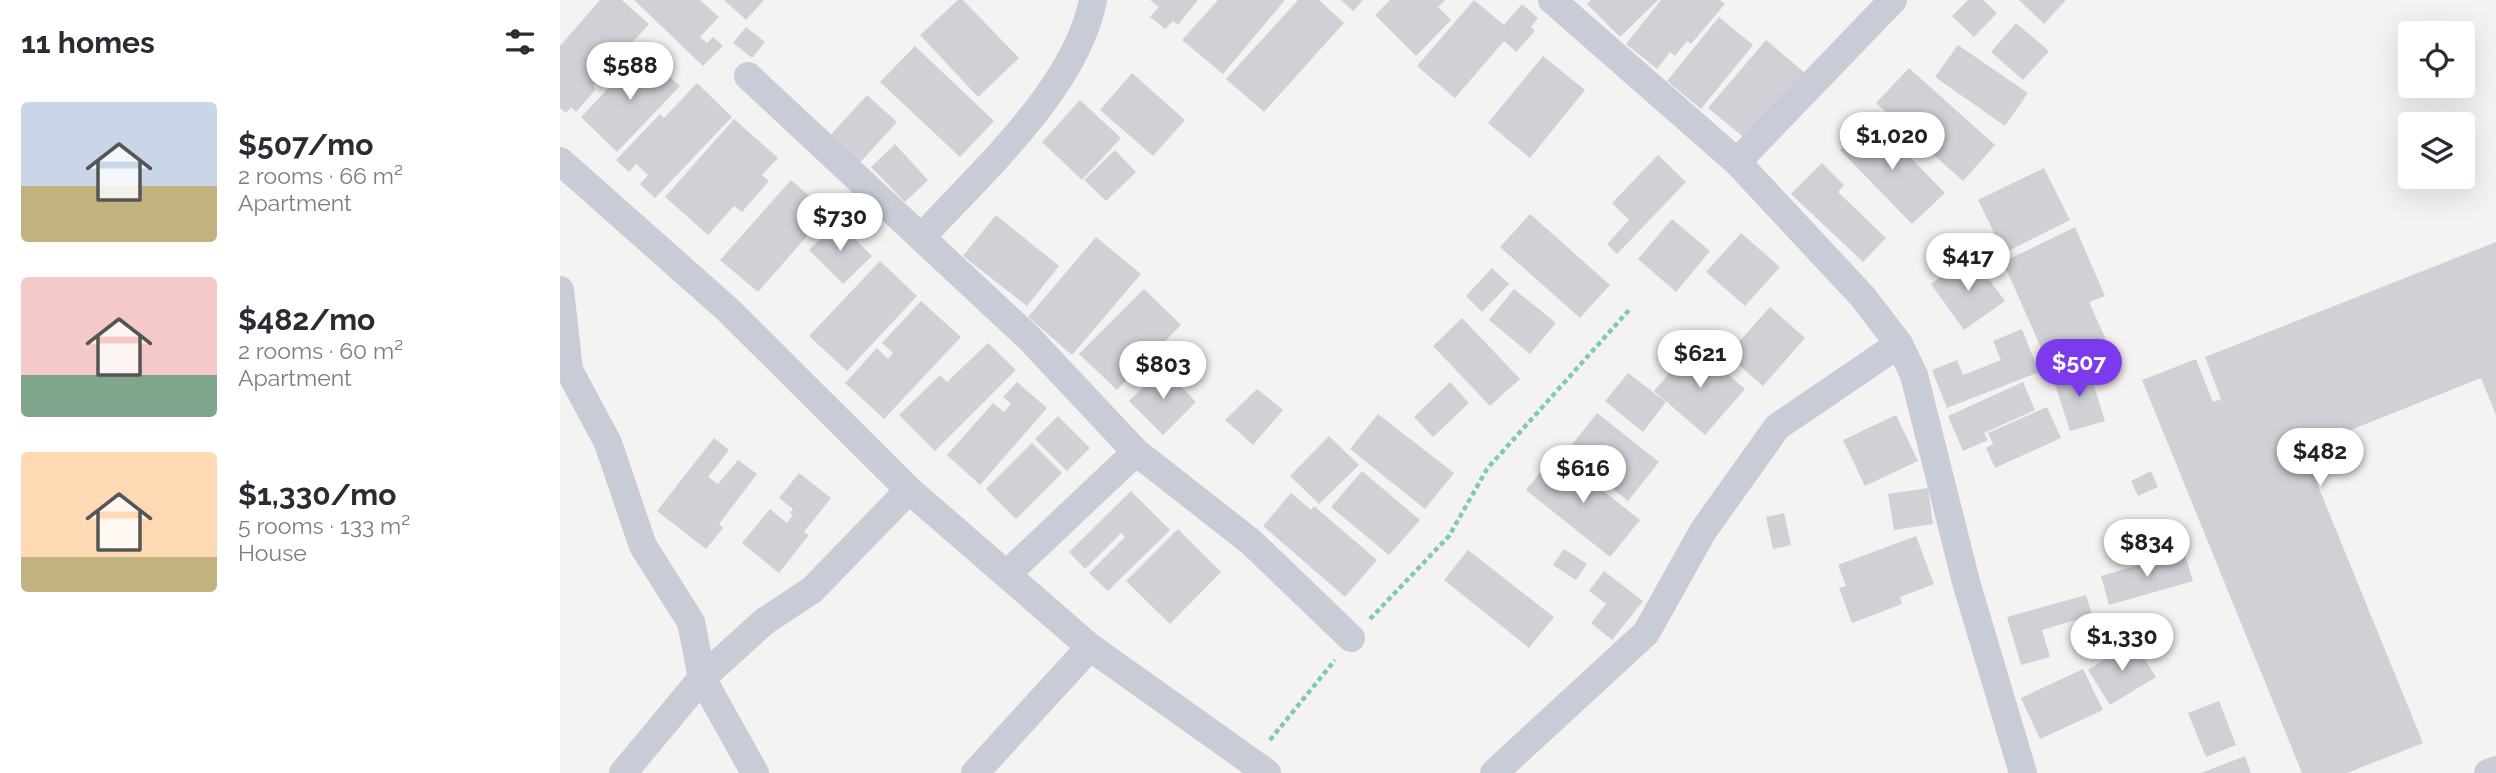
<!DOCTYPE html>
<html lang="en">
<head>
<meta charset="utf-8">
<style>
  :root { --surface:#fff; --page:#f2f2f3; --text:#2b2b33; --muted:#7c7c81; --accent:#7c3aed }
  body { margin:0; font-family:Raleway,sans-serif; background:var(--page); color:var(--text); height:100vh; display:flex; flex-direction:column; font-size:26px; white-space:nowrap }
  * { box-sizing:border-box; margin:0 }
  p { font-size:23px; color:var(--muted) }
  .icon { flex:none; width:38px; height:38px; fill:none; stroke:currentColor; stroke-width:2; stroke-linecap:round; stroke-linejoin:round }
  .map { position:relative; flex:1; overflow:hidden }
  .sheet { display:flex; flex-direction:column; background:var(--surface); width:560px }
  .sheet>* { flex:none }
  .buttons { position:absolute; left:1838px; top:21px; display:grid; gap:14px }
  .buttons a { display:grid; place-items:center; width:77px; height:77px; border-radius:7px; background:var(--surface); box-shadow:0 7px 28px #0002; font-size:35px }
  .price { position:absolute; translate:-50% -60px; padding:0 16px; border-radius:24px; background:#fff; color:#222; font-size:23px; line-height:46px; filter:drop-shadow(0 2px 4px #0008) }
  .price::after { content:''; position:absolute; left:50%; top:42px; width:21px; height:16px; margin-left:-10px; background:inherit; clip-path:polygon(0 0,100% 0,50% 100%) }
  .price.selected { background:var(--accent); color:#fff }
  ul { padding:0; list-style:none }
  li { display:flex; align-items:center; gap:21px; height:175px; padding:0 21px }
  li span { display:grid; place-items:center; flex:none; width:196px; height:140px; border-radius:7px; color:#555 }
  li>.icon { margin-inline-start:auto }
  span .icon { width:84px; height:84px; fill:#fffc; stroke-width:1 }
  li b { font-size:30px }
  h2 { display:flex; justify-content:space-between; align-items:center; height:84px; padding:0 21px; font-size:30px }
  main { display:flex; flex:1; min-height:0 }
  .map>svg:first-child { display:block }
  .building { fill:#d0d1d6 }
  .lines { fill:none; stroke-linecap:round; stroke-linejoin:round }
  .path { stroke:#7fcab5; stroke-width:4.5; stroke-dasharray:5 3.5; stroke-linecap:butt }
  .street { stroke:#c7ccd6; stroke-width:28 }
</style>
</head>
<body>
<main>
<section class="sheet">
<h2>11 homes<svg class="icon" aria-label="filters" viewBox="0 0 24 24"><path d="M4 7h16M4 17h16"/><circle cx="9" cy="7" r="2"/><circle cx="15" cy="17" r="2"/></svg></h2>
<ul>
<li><span style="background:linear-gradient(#c9d6e8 60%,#c2b280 0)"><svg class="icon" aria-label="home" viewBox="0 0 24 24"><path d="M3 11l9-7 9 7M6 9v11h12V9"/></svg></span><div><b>$507/mo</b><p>2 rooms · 66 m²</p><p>Apartment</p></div></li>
<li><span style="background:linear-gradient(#f6c9c9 70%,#7fa58c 0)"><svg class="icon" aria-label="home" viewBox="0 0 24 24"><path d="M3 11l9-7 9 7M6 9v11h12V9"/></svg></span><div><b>$482/mo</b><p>2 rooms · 60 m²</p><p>Apartment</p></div></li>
<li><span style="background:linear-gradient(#ffd9b3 75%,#c2b280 0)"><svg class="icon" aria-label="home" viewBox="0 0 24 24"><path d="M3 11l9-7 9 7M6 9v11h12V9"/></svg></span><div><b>$1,330/mo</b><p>5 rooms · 133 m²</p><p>House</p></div></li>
</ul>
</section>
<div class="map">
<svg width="1936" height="773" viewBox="0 0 1936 773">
  <rect width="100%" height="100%" fill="#f4f3f2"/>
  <path class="building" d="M 40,0 L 62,0 L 89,24 L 33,86 L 36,89 L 16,112 L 11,107 L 6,113 L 0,108 L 0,46 Z
    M 74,0 L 140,0 L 159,17 L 140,37 L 147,43 L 153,37 L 163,46 L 143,66 Z
    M 164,0 L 204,0 L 186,20 Z
    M 398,0 L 403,0 L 459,58 L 418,97 L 360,35 Z
    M 590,0 L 638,0 L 618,25 L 613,21 L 605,29 L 590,17 L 599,7 Z
    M 658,0 L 725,0 L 663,74 L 622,40 Z
    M 738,0 L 759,0 L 784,23 L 704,112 L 666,79 Z
    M 781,0 L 803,0 L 793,11 Z
    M 830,0 L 885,0 L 878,7 L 891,20 L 856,56 L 815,15 Z
    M 914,0 L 944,25 L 962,4 L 978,18 L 971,27 L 975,31 L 956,52 L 944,41 L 895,98 L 857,66 Z
    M 1031,0 L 1098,0 L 1060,37 L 1027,4 Z
    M 1101,0 L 1160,0 L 1165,4 L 1131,44 L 1127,41 L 1115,56 L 1110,52 L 1097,69 L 1066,44 Z
    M 1408,0 L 1423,0 L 1437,13 L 1414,37 L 1392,16 Z
    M 1459,0 L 1506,0 L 1484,24 Z
    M 1159,17 L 1193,45 L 1141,109 L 1107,81 Z
    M 1456,23 L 1489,51 L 1463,80 L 1431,52 Z
    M 186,27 L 205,42 L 192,58 L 173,43 Z
    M 1206,40 L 1245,73 L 1187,140 L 1148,108 Z
    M 1398,45 L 1468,93 L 1445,126 L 1375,77 Z
    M 355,46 L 434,121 L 400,157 L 320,82 Z
    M 83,52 L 120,86 L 57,152 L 21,117 Z
    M 983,56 L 1025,90 L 970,158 L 928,123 Z
    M 1349,68 L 1435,145 L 1403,181 L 1316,103 Z
    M 572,73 L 625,120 L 593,156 L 540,110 Z
    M 137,83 L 172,117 L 95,198 L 80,184 L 88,175 L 76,164 L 69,172 L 56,160 L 100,114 L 104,118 Z
    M 307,95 L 337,122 L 295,168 L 265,141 Z
    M 520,100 L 561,138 L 522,180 L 482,142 Z
    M 174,119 L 218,158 L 202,175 L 209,181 L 182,212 L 174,206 L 148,235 L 105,197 Z
    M 1313,119 L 1385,193 L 1352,224 L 1280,150 Z
    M 335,144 L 368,180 L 345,202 L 311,167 Z
    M 555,150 L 576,172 L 546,201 L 524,180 Z
    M 1098,155 L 1126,182 L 1057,254 L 1047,244 L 1069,220 L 1052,203 Z
    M 1262,163 L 1284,185 L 1278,192 L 1326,238 L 1303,262 L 1231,194 Z
    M 1484,168 L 1510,220 L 1444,253 L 1418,200 Z
    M 231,180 L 268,212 L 198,292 L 160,260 Z
    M 970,214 L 1050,285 L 1020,318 L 940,247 Z
    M 436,215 L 499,266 L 467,306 L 403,256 Z
    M 1112,219 L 1150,251 L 1116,292 L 1078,259 Z
    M 278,222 L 312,256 L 283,284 L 249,250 Z
    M 1515,227 L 1545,296 L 1529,302 L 1547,342 L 1489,366 L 1443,262 Z
    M 1181,233 L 1220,267 L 1185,306 L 1146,272 Z
    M 536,237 L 581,274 L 512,355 L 468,317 Z
    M 1936,242 L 1936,415 L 1921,378 L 1743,449 L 1863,743 L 1787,773 L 1742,773 L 1582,380 L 1636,359 L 1653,402 L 1661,399 L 1645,357 Z
    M 1411,255 L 1445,301 L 1404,330 L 1371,284 Z
    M 320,261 L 357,296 L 287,371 L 249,336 Z
    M 932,268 L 949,284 L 922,312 L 906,296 Z
    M 584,289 L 621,325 L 590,356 L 600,365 L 584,380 L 575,371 L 557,390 L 519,354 Z
    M 954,289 L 996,323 L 970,354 L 929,320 Z
    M 361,301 L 401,337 L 324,419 L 285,383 L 317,348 L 328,359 L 333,353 L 322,343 Z
    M 1210,307 L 1245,338 L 1203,386 L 1167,355 Z
    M 902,318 L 960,379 L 930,406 L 873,346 Z
    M 1462,329 L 1479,372 L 1387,408 L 1372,370 L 1397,360 L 1403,375 L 1441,360 L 1433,341 Z
    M 428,343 L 456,370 L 375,451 L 339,415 L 380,375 L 387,382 Z
    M 1134,345 L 1185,389 L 1145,435 L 1094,391 Z
    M 1528,367 L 1545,421 L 1510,431 L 1493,378 Z
    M 603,368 L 636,402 L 603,435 L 569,401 Z
    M 1068,373 L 1106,402 L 1083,432 L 1045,401 Z
    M 457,382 L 487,408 L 420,485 L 387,455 L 433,403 L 444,412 L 451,404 L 443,397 Z
    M 890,382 L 909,403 L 873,437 L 854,417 Z
    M 1463,382 L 1475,410 L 1424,433 L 1428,440 L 1403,451 L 1388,416 Z
    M 697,389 L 723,410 L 693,445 L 665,420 Z
    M 1487,407 L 1501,438 L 1435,468 L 1426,448 L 1433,444 L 1428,433 Z
    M 1037,413 L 1099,462 L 1068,501 L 1006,452 Z
    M 818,414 L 894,473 L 865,509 L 790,449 Z
    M 1336,415 L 1358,461 L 1305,486 L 1283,440 Z
    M 498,416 L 530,448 L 507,471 L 475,439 Z
    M 769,436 L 799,465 L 759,504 L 730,476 Z
    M 154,438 L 169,450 L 148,477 L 158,484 L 178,460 L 197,474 L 159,524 L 163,528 L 146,549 L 97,511 Z
    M 472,443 L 502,473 L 456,519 L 426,489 Z
    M 996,453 L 1080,520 L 1050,557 L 966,490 Z
    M 802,471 L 860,520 L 829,555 L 771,507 Z
    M 1591,471 L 1598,487 L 1578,496 L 1571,481 Z
    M 239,473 L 271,498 L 244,532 L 249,535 L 219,573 L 182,543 L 210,509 L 227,523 L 233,515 L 230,513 L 233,509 L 219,498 Z
    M 1368,488 L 1373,524 L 1334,530 L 1328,494 Z
    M 571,491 L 610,530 L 548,591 L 529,573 L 565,537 L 561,533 L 525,569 L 509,552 Z
    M 731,493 L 751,510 L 754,506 L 817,560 L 785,597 L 703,526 Z
    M 1224,513 L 1231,545 L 1213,549 L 1206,517 Z
    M 618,529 L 661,572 L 610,624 L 566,581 Z
    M 1356,536 L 1374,584 L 1340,597 L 1342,604 L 1292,623 L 1279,588 L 1286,586 L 1278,565 Z
    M 1004,549 L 1027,564 L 1016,580 L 993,565 Z
    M 908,550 L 994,617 L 969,648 L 884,580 Z
    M 1624,552 L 1633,581 L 1549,605 L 1541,576 Z
    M 1044,571 L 1083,601 L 1052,640 L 1031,623 L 1046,604 L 1029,591 Z
    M 1526,595 L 1532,615 L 1482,630 L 1490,657 L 1461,665 L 1447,617 Z
    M 1573,641 L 1596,677 L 1550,705 L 1528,670 Z
    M 1523,669 L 1543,710 L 1480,739 L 1461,698 Z
    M 1659,701 L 1676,745 L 1646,757 L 1628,713 Z
    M 1685,756 L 1691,773 L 1641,773 Z"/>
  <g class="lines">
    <path class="path" d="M 810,619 L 889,536 L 927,469 L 1070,309
      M 710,740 L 775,660"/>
    <path class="street" d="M 992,0 L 1177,162 L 1303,297 L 1339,344 L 1354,375 L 1406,582 L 1463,773
      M 188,76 L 469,338 L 576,452 L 691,542 L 791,638
      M 0,161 L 167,309 L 349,490 L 530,647 L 707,773
      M 1177,162 L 1333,0
      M 362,237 C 421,172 516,88 533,0
      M 0,290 L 9,370 L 48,443 L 83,546 L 131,622 L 142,678 L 195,773
      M 447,574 L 576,452
      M 63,773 L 142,678 L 205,621 L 252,590 L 349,490
      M 415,773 L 530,647
      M 934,773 L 1086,633 L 1143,531 L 1217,427 L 1339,344
      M 1928,773 L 1936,770"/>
  </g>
</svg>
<div class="buttons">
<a><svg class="icon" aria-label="locate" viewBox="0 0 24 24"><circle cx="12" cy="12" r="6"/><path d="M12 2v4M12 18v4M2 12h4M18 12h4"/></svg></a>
<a><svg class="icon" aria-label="layers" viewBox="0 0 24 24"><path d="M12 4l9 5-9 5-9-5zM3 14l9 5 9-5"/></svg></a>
</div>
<b class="price" style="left:70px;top:102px">$588</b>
<b class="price" style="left:1332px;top:172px">$1,020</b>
<b class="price" style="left:280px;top:253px">$730</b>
<b class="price" style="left:1408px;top:293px">$417</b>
<b class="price" style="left:1140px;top:390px">$621</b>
<b class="price selected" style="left:1519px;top:399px">$507</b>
<b class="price" style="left:603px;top:401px">$803</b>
<b class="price" style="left:1760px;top:488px">$482</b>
<b class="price" style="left:1023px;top:505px">$616</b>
<b class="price" style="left:1587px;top:579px">$834</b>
<b class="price" style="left:1562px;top:673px">$1,330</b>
</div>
</main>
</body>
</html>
